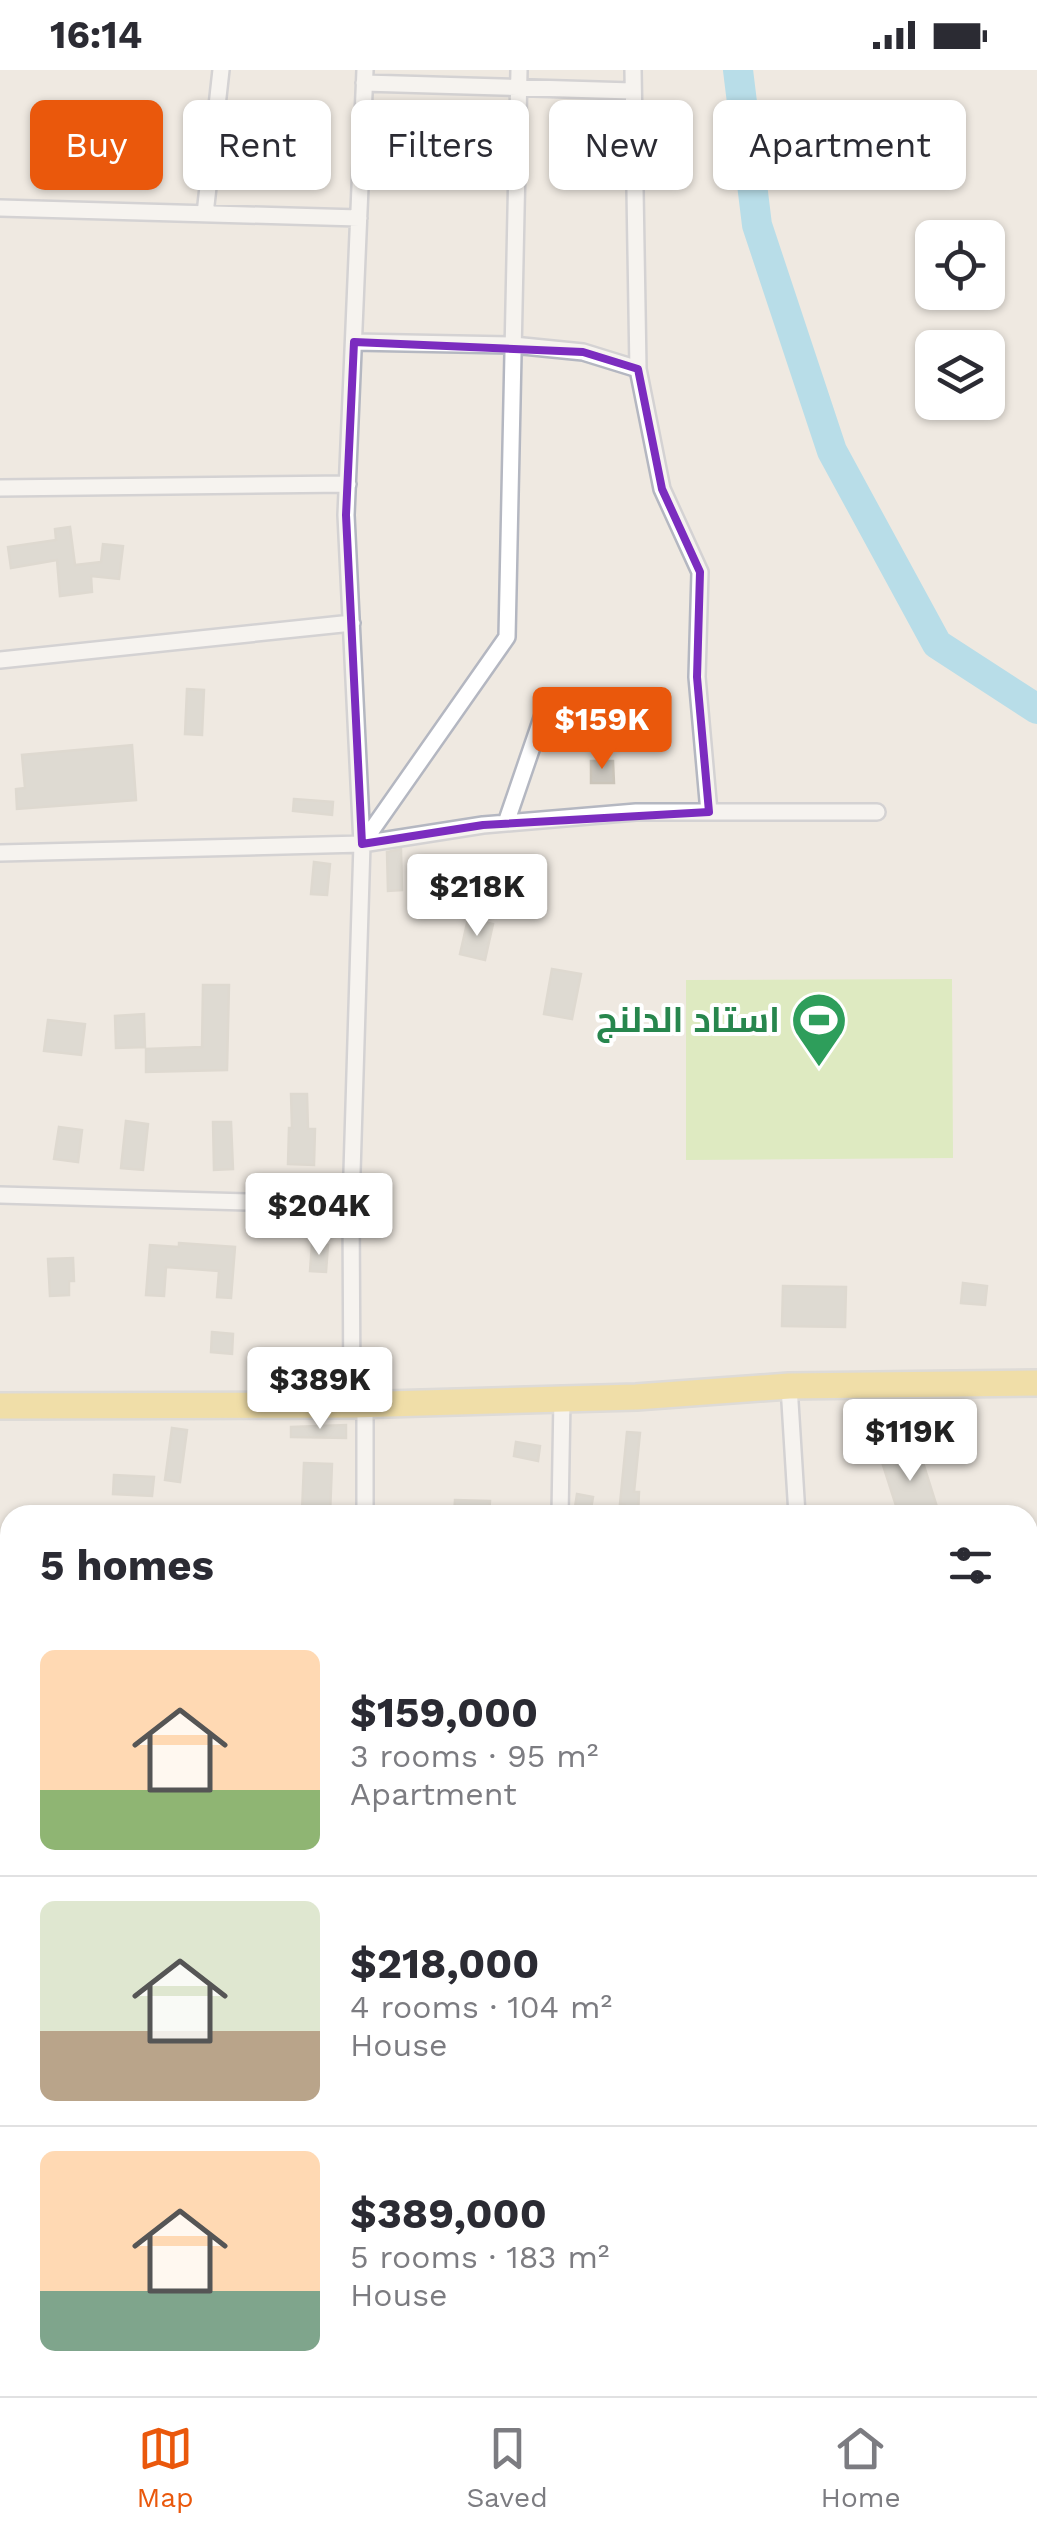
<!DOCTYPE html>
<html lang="en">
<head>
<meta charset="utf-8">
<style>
  :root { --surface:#fff; --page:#f7f7f7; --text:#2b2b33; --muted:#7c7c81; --line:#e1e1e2; --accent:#ea580c }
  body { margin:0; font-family:"Work Sans",Cairo,sans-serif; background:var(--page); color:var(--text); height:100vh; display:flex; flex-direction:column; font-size:38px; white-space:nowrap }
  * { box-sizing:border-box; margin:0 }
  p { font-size:32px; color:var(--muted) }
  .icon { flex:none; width:55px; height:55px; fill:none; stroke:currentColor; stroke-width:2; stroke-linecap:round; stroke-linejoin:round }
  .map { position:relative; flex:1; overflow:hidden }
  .side { position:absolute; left:0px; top:1435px; width:1038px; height:892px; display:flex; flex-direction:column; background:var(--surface); border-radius:30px 30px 0 0; box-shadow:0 2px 8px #0004 }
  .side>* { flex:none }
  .hud { position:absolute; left:30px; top:30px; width:978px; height:90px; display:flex; gap:20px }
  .controls { position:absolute; left:915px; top:150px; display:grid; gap:20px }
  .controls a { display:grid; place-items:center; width:90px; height:90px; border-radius:15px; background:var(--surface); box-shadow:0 2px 8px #0004; font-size:50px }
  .price { position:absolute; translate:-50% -85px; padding:0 22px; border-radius:10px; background:#fff; color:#222; font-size:32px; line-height:65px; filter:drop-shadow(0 2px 5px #0008) }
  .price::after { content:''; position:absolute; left:50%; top:60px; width:30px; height:22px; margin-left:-15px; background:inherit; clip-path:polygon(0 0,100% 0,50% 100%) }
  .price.current { background:var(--accent); color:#fff }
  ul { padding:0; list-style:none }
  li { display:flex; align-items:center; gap:30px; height:250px; padding:0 40px }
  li+li { border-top:2px solid var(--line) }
  li span { display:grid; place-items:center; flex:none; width:280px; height:200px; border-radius:15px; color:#555 }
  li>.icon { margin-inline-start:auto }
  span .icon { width:120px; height:120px; fill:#fffc; stroke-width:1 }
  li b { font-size:42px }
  h2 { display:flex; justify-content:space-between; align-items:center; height:120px; padding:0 40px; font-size:42px }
  .pill { padding:0 35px; border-radius:15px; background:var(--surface); box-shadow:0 2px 8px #0004; font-size:35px; line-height:90px }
  .pill.current { background:var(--accent); color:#fff }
  .status { display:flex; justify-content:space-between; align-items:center; height:70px; padding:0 50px; background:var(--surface); direction:ltr }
  .status svg { height:28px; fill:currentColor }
  .tabs { display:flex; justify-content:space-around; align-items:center; height:140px; border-top:2px solid var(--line); background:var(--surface); font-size:28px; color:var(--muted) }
  .tabs a { display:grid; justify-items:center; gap:5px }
  .tabs .current { color:var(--accent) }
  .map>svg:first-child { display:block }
  .pitch { fill:#c9ec9a }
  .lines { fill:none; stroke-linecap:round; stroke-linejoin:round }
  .river { stroke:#75cff0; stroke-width:30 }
  .building { fill:#cbc7bf; stroke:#cbc5ba; stroke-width:2.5 }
  .minor-casing { stroke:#b4b7c1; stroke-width:20 }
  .primary-casing { stroke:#c9c9c9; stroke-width:30 }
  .minor { stroke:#fff; stroke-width:15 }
  .primary { stroke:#f2d163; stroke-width:25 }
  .marked { fill:none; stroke:#7b2cbf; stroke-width:8; stroke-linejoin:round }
  .labels { text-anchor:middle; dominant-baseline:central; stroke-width:8; stroke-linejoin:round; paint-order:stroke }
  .leisure-label { font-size:35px; font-weight:bold; fill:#27864d; stroke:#fff; text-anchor:end }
</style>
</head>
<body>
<div class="status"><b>16:14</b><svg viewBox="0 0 49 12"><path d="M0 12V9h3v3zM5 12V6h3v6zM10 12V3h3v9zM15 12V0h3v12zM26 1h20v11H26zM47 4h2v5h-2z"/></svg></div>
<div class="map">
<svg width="1037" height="2326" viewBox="0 0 1037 2326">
  <rect width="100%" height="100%" fill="#efe9e1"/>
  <path class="pitch" d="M 952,909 L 953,1088 L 686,1090 L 686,910 Z"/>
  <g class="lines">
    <path class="river" d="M 738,0 L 757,155 L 832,381 L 937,574 L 1037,639"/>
  </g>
  <path class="building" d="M 70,457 L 75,495 L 101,492 L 103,474 L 123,476 L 119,509 L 91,506 L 92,522 L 60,526 L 57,490 L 11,498 L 8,477 L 56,470 L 55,459 Z
    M 187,619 L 204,620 L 202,665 L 185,664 Z
    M 132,675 L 136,730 L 17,739 L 16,719 L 25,718 L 22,685 Z
    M 591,691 L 613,691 L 614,713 L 591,713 Z
    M 294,729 L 333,732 L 332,745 L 293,741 Z
    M 401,779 L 402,820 L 388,821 L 387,782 Z
    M 314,792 L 330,794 L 327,825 L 311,824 Z
    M 468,849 L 493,854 L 485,890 L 460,884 Z
    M 552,899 L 581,904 L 572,949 L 544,944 Z
    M 203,915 L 229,915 L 227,1000 L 146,1002 L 146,979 L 202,977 Z
    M 144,944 L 145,977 L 116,978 L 115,946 Z
    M 48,950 L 85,954 L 81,985 L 44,981 Z
    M 291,1024 L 307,1024 L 308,1059 L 315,1059 L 314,1095 L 288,1094 L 289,1058 L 292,1058 Z
    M 126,1051 L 148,1054 L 143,1100 L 121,1098 Z
    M 213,1052 L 231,1052 L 233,1099 L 214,1100 Z
    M 59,1057 L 82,1060 L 78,1092 L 54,1089 Z
    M 179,1173 L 235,1177 L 231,1228 L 217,1227 L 219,1201 L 166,1197 L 164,1226 L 146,1225 L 150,1175 L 179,1177 Z
    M 312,1174 L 328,1175 L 326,1202 L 310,1201 Z
    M 73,1188 L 74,1211 L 69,1211 L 69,1225 L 50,1226 L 48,1189 Z
    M 963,1213 L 987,1216 L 985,1235 L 961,1233 Z
    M 783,1216 L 846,1217 L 845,1257 L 782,1256 Z
    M 212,1262 L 233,1264 L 232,1284 L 211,1282 Z
    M 346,1355 L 346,1368 L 291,1367 L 291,1357 Z
    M 172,1358 L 187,1360 L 180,1412 L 165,1410 Z
    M 627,1362 L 640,1363 L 634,1422 L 639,1422 L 638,1445 L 625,1445 L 625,1435 L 620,1434 Z
    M 516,1372 L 540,1376 L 538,1391 L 514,1386 Z
    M 919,1380 L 937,1437 L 913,1445 L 899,1445 L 882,1392 Z
    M 304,1393 L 332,1394 L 330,1445 L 306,1445 L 307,1442 L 302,1442 Z
    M 114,1405 L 154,1407 L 152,1426 L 113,1424 Z
    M 577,1424 L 593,1427 L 590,1445 L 574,1444 Z
    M 455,1430 L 490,1431 L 489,1445 L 454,1445 Z"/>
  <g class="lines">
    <g class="minor-casing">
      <path id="minor" d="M 633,0 L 638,299
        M 364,13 L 632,21
        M 0,138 L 359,148
        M 205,144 L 221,0
        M 354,272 L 513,275 L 583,282 L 638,299 L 662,419 L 700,502 L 697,607 L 709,742
        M 0,418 L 348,414
        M 0,590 L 352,553
        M 506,753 L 544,642 L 633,644
        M 362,774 L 507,567 L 519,0
        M 0,783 L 362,774 L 483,755 L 636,742 L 877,742
        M 0,1125 L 351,1135
        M 789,1316 L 797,1445
        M 352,1335 L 351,1135 L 362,774 L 346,445 L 365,0
        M 365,1445 L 365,1334
        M 560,1445 L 562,1329
        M 0,1512 L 9,1915 L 10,2150
        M 1028,1717 L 1037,1706
        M 1028,1779 L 1037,1779
        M 1028,1856 L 1037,1861
        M 1028,1933 L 1037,1933
        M 1028,2041 L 1037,2041
        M 0,2261 L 10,2262
        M 13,2318 L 13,2326
        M 195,2318 L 195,2326
        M 363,2326 L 363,2318
        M 623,2326 L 623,2318
        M 820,2326 L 821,2318"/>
    </g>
    <g class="primary-casing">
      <path id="primary" d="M 0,1336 L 352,1335 L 636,1327 L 789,1316 L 1037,1313"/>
    </g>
    <use href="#minor" class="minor"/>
    <use href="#primary" class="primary"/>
  </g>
  <path d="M0 0H1037V2326H0ZM 354,272 L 583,282 L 638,299 L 662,419 L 700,502 L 697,607 L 709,742 L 483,755 L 362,774 L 346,445 Z" fill="#efe9e1" fill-opacity=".55" fill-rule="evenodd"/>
  <path class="marked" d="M 354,272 L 583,282 L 638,299 L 662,419 L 700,502 L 697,607 L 709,742 L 483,755 L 362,774 L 346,445 Z"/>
  <defs>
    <g id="stadium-pin" transform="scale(2.875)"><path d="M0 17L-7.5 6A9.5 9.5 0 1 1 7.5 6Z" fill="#2e9e5b" stroke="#fff"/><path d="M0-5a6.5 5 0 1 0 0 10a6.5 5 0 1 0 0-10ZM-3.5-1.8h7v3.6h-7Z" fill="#fff"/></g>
  </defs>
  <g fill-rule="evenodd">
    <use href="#stadium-pin" x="819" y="950"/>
  </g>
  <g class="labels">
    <g class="leisure-label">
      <text x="780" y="950">استاد الدلنج</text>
    </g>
  </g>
</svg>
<div class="controls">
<a><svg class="icon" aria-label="locate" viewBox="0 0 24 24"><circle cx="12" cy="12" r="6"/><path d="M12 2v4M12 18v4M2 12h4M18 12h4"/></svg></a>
<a><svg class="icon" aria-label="layers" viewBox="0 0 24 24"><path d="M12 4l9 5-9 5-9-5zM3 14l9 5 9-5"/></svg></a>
</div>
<b class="price current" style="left:602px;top:702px">$159K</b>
<b class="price" style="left:477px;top:869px">$218K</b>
<b class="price" style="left:319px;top:1188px">$204K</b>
<b class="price" style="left:320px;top:1362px">$389K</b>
<b class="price" style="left:910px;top:1414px">$119K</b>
<div class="hud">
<a class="pill current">Buy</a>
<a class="pill">Rent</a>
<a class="pill">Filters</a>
<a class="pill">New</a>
<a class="pill">Apartment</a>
</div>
<section class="side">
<h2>5 homes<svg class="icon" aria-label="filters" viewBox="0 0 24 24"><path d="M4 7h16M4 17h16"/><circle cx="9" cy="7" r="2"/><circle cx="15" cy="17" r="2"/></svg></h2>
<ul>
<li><span style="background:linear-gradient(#ffd9b3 70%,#8fb573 0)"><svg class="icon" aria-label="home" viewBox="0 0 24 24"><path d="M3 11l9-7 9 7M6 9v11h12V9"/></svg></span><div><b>$159,000</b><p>3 rooms · 95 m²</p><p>Apartment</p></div></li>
<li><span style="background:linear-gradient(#dfe7d0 65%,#b9a48a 0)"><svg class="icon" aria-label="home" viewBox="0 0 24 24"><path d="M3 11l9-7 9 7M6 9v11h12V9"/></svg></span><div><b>$218,000</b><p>4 rooms · 104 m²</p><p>House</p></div></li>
<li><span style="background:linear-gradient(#ffd9b3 70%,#7fa58c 0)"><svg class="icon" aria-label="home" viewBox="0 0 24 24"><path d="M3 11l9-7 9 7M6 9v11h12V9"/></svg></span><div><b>$389,000</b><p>5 rooms · 183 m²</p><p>House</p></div></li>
</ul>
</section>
</div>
<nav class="tabs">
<a class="current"><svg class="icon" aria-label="map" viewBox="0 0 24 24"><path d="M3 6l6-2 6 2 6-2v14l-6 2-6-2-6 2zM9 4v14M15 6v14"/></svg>Map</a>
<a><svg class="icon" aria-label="saved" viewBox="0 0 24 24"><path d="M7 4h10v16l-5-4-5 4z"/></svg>Saved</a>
<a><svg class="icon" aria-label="home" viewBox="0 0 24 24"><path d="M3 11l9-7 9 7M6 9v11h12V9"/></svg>Home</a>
</nav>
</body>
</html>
